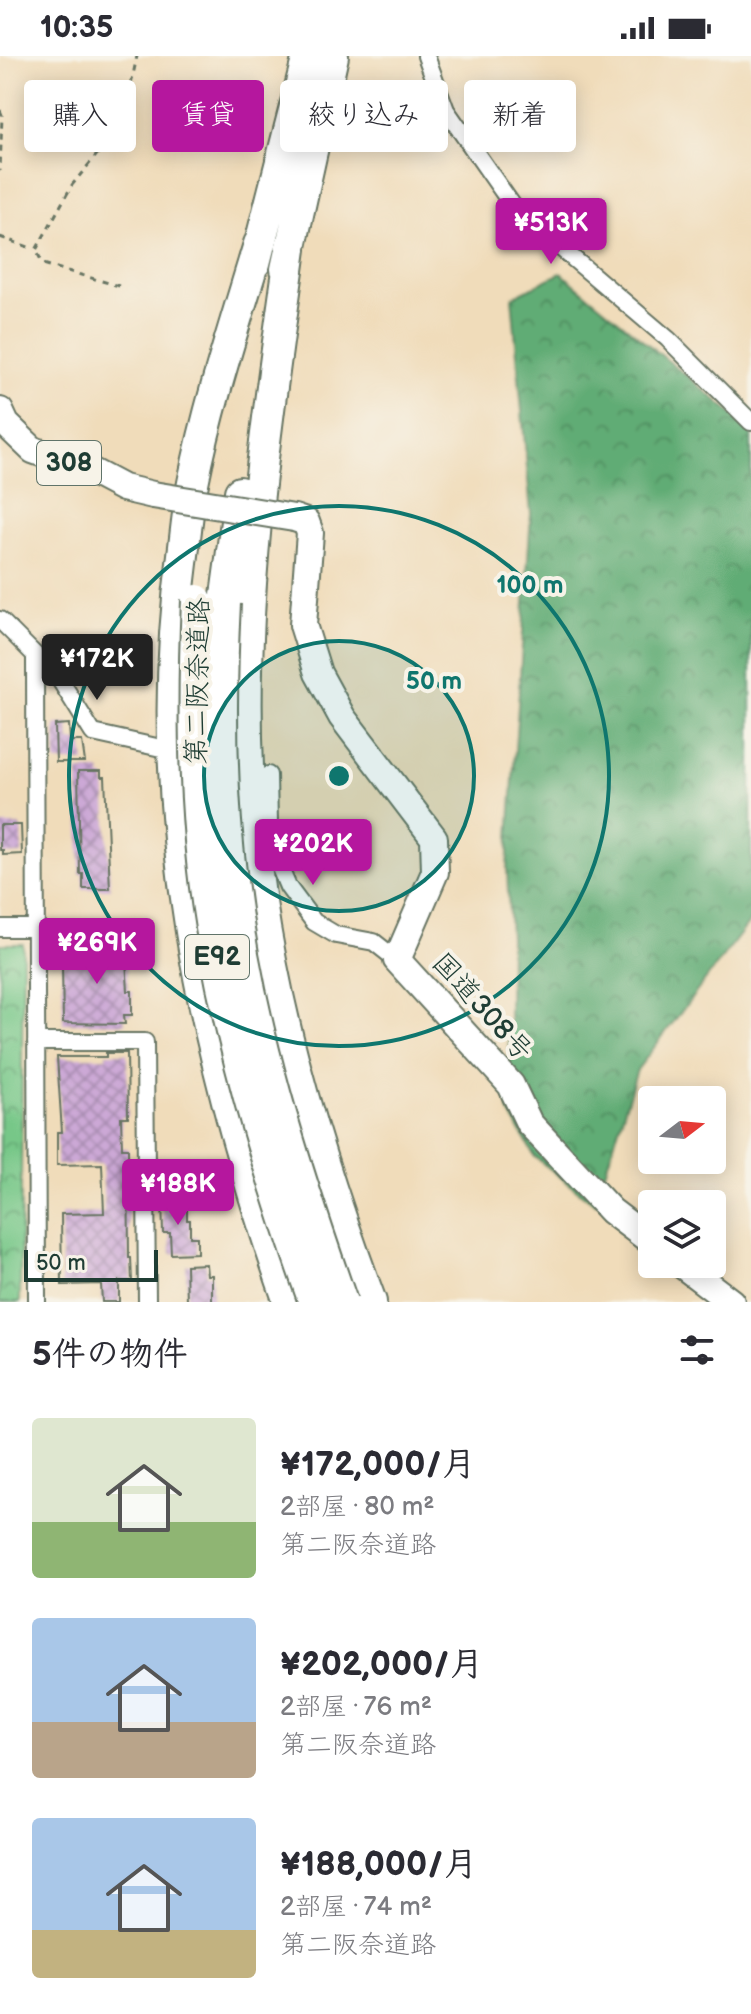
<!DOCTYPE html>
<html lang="ja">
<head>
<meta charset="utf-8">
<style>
  :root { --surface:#fff; --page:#f7f7f7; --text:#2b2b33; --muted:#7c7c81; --accent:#b5179e }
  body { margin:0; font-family:"Balsamiq Sans","Klee One",sans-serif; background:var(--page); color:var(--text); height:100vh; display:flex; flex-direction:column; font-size:30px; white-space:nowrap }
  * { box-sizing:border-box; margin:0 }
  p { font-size:26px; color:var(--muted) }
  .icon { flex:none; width:44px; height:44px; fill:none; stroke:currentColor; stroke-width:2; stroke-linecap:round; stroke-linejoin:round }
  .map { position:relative; height:1246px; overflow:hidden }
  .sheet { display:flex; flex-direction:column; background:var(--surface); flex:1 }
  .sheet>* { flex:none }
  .banner { position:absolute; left:24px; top:24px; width:704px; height:72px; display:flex; gap:16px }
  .needle { width:52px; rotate:74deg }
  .controls { position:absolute; left:638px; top:1030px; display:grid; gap:16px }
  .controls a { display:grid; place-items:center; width:88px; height:88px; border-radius:8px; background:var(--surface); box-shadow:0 4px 20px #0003; font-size:40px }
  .scale { position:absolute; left:24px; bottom:20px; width:134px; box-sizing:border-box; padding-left:8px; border:4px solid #1f3d34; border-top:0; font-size:22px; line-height:28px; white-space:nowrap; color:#1f3d34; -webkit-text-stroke:6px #f7f3e8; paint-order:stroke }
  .price { position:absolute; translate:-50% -68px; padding:0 18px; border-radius:8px; background:var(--accent); color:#fff; font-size:26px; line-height:52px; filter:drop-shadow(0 2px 4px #0008) }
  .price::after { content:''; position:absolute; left:50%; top:48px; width:24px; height:18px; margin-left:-12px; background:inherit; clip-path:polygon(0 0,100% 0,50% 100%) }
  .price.on { background:#222; color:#fff }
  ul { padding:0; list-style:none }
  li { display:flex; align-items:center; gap:24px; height:200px; padding:0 32px }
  li span { display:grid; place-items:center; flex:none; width:224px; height:160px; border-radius:8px; color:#555 }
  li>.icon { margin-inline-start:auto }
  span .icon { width:96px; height:96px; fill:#fffc; stroke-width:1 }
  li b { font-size:34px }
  h2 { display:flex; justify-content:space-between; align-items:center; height:96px; padding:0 32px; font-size:34px }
  .chip { padding:0 28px; border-radius:8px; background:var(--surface); box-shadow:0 4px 20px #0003; font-size:28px; line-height:72px }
  .chip.on { background:var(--accent); color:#fff }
  .status { display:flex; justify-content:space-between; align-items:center; height:56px; padding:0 40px; background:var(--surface); direction:ltr }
  .status svg { height:22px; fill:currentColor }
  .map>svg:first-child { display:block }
  .forest { fill:url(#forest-crowns); stroke:#407454; stroke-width:2 }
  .park { fill:url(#park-crowns); stroke:#4b825e; stroke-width:2 }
  .building { fill:url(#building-cross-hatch) }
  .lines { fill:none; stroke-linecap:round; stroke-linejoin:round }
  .minor-casing { stroke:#687563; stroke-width:20 }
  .trunk-casing { stroke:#687563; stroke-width:30 }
  .motorway-casing { stroke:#687563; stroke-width:34 }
  .path { stroke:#687563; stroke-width:3; stroke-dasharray:6 6; stroke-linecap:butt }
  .minor { stroke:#fff; stroke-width:16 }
  .trunk { stroke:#fff; stroke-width:26 }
  .motorway { stroke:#fff; stroke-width:30 }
  .trunk-bridge-casing { stroke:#687563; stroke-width:30; stroke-linecap:butt }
  .motorway-bridge-casing { stroke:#687563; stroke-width:34; stroke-linecap:butt }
  .trunk-bridge { stroke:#fff; stroke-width:26 }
  .motorway-bridge { stroke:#fff; stroke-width:30 }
  .ring { fill:none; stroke:#0f766e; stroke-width:4 }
  .labels { text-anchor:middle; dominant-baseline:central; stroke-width:8; stroke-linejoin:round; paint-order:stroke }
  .shield { fill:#f7f3e8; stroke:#60746a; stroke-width:2 }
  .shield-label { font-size:26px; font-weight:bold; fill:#1f3d34 }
  .street-label { font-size:28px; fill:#1f3d34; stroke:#f7f3e8 }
  .centre { fill:#0f766e; stroke:#f7f3e8; stroke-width:4 }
  .ring-label { font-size:24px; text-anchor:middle; font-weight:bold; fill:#0f766e; stroke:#f7f3e8; stroke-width:8; stroke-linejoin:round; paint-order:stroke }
</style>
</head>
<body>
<div class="status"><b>10:35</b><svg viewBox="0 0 49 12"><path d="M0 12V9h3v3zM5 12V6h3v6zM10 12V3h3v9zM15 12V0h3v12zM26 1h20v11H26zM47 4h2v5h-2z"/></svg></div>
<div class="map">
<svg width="751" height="1246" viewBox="0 0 751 1246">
  <defs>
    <pattern id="forest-crowns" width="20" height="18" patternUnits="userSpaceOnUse" patternTransform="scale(2)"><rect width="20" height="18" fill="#61ac74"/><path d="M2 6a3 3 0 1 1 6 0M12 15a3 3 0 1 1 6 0" fill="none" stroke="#4f8d60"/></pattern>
    <pattern id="park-crowns" width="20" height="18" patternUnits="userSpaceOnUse" patternTransform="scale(2)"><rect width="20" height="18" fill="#77c788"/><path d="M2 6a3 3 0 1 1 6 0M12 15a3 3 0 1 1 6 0" fill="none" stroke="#61a370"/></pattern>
    <pattern id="building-cross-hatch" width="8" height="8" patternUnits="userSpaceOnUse" patternTransform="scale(2)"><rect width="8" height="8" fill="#cca8d6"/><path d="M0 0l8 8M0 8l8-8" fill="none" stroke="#a58aae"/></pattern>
  </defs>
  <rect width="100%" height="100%" fill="#f7f3e8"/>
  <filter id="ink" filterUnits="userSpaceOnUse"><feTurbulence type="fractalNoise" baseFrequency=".0125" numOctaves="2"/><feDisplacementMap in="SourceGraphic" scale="16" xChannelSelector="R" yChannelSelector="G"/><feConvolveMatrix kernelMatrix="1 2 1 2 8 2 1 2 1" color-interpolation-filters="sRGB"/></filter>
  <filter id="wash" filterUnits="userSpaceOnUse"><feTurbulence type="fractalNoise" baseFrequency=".006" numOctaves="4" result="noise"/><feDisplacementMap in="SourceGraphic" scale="32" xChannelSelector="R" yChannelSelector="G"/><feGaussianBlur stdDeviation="1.8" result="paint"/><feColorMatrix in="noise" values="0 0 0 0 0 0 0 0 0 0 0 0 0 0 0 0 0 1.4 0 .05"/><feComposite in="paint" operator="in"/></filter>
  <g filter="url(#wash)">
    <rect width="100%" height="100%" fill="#f0dcba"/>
    <path class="forest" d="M 561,217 L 728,354 L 751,379 L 751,864 L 637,1014 L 595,1148 L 535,1101 L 508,1054 L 510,882 L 507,812 L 531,458 L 512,241 Z"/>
    <path class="park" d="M 0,888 L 23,888 L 20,1246 L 0,1246 Z"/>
    <g id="blocks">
      <path class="building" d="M 69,668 L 70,685 L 82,685 L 85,706 L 56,706 L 55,669 Z
        M 78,715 L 101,715 L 101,721 L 105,721 L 110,833 L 83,833 L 83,818 L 80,818 Z
        M 0,769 L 21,769 L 22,798 L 3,799 L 3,794 L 0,794 Z
        M 102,888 L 125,888 L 128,935 L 132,935 L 132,959 L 124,959 L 125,968 L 63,967 L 62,907 L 70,907 L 70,894 L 102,893 Z
        M 106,997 L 127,997 L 128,1061 L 121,1061 L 122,1092 L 128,1092 L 129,1202 L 131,1202 L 132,1225 L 119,1225 L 119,1246 L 102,1246 L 101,1228 L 62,1229 L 61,1158 L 104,1157 L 102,1108 L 57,1109 L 57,1076 L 62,1076 L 57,1001 L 106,1001 Z
        M 183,1142 L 184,1154 L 187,1154 L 187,1164 L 190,1164 L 190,1181 L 197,1181 L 197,1197 L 171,1198 L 170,1177 L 163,1177 L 162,1143 Z
        M 206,1208 L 207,1219 L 212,1219 L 212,1245 L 187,1246 L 186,1209 Z"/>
    </g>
  </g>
  <g filter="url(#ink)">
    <use href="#blocks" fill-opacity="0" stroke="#687563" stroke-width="2"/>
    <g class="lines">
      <g class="minor-casing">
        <path id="minor" d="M 426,0 L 446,54 L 515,153 L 668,283 L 751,366
          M 0,564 L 60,624 L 93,677 L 161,692
          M 35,601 L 37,1246
          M 268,719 L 269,767 L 274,798 L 288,831 L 314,866 L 336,879 L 374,886 L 397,904
          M 0,872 L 36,872
          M 36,986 L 145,986 L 147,1246"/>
      </g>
      <g class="trunk-casing">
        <path id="trunk" d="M 0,355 L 6,368 L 33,394 L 89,414 L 123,432 L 153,439
          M 294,462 L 306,466 L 310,477 L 303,569 L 318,617 L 342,661 L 434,782 L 435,816 L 397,904 L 511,1029 L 529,1067 L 611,1155 L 652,1186
          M 681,1208 L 731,1246"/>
      </g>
      <g class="motorway-casing">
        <path id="motorway" d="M 259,188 C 235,268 209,346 193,427 C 188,451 186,475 183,499 C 148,753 205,1007 289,1246
          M 291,193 C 267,365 240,537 248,711 C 255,895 307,1074 371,1246
          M 255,207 L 308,0
          M 286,213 L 333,0
          M 225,547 L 240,436"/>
      </g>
      <path class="path" d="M 0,54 L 2,59 L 0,115
        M 0,181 L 34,193
        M 119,230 L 43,208 L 36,194 L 72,129 L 104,90 L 131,29 L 137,0"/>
      <use href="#minor" class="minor"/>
      <use href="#trunk" class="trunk"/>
      <use href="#motorway" class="motorway"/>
      <g class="trunk-bridge-casing">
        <path id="trunk-bridge" d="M 153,439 L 294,462"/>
      </g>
      <g class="motorway-bridge-casing">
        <path id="motorway-bridge" d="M 197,544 C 192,659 193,775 214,889 C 236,1011 273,1130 314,1246
          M 225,547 C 220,640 220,732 232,825 C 249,969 294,1109 342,1246"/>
      </g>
      <use href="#trunk-bridge" class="trunk-bridge"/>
      <use href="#motorway-bridge" class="motorway-bridge"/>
    </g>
  </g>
  <circle cx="339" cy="720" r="135" fill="#0f766e" fill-opacity=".12"/>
  <g class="ring">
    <circle cx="339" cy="720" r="135"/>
    <circle cx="339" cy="720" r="270"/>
  </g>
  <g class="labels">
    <g class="shield">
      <rect x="37" y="385" width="64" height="44" rx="6"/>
      <rect x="185" y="879" width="64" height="44" rx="6"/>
    </g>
    <g class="shield-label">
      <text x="69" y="407">308</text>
      <text x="217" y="901">E92</text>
    </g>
    <g class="street-label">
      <text transform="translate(198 625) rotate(-89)">第二阪奈道路</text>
      <text transform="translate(482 951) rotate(48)">国道308号</text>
    </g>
  </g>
  <circle cx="339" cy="720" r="12" class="centre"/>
  <g class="ring-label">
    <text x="530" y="537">100 m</text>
    <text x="434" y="633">50 m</text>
  </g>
</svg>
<div class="controls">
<a><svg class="needle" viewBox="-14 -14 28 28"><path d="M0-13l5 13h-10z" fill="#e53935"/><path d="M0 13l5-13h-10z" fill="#7c7c81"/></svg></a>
<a><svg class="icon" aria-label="layers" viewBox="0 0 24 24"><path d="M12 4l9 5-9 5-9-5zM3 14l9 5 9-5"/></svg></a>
</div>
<div class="scale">50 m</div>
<b class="price" style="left:551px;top:210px">¥513K</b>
<b class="price on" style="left:97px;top:646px">¥172K</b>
<b class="price" style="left:313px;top:831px">¥202K</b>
<b class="price" style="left:97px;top:930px">¥269K</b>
<b class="price" style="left:178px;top:1171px">¥188K</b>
<div class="banner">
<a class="chip">購入</a>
<a class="chip on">賃貸</a>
<a class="chip">絞り込み</a>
<a class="chip">新着</a>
</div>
</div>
<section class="sheet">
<h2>5件の物件<svg class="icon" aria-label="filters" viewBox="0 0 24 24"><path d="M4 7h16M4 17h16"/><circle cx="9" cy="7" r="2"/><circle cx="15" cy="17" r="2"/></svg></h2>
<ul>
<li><span style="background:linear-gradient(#dfe7d0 65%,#8fb573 0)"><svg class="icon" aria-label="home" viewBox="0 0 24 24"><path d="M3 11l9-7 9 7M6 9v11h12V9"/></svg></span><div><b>¥172,000/月</b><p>2部屋 · 80 m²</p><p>第二阪奈道路</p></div></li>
<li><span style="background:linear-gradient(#a9c7e8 65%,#b9a48a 0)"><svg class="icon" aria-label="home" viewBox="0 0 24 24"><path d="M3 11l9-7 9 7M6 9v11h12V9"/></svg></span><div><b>¥202,000/月</b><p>2部屋 · 76 m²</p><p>第二阪奈道路</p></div></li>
<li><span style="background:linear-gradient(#a9c7e8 70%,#c2b280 0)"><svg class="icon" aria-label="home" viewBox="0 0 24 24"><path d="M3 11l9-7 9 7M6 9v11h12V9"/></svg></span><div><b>¥188,000/月</b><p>2部屋 · 74 m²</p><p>第二阪奈道路</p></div></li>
</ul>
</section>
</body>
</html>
